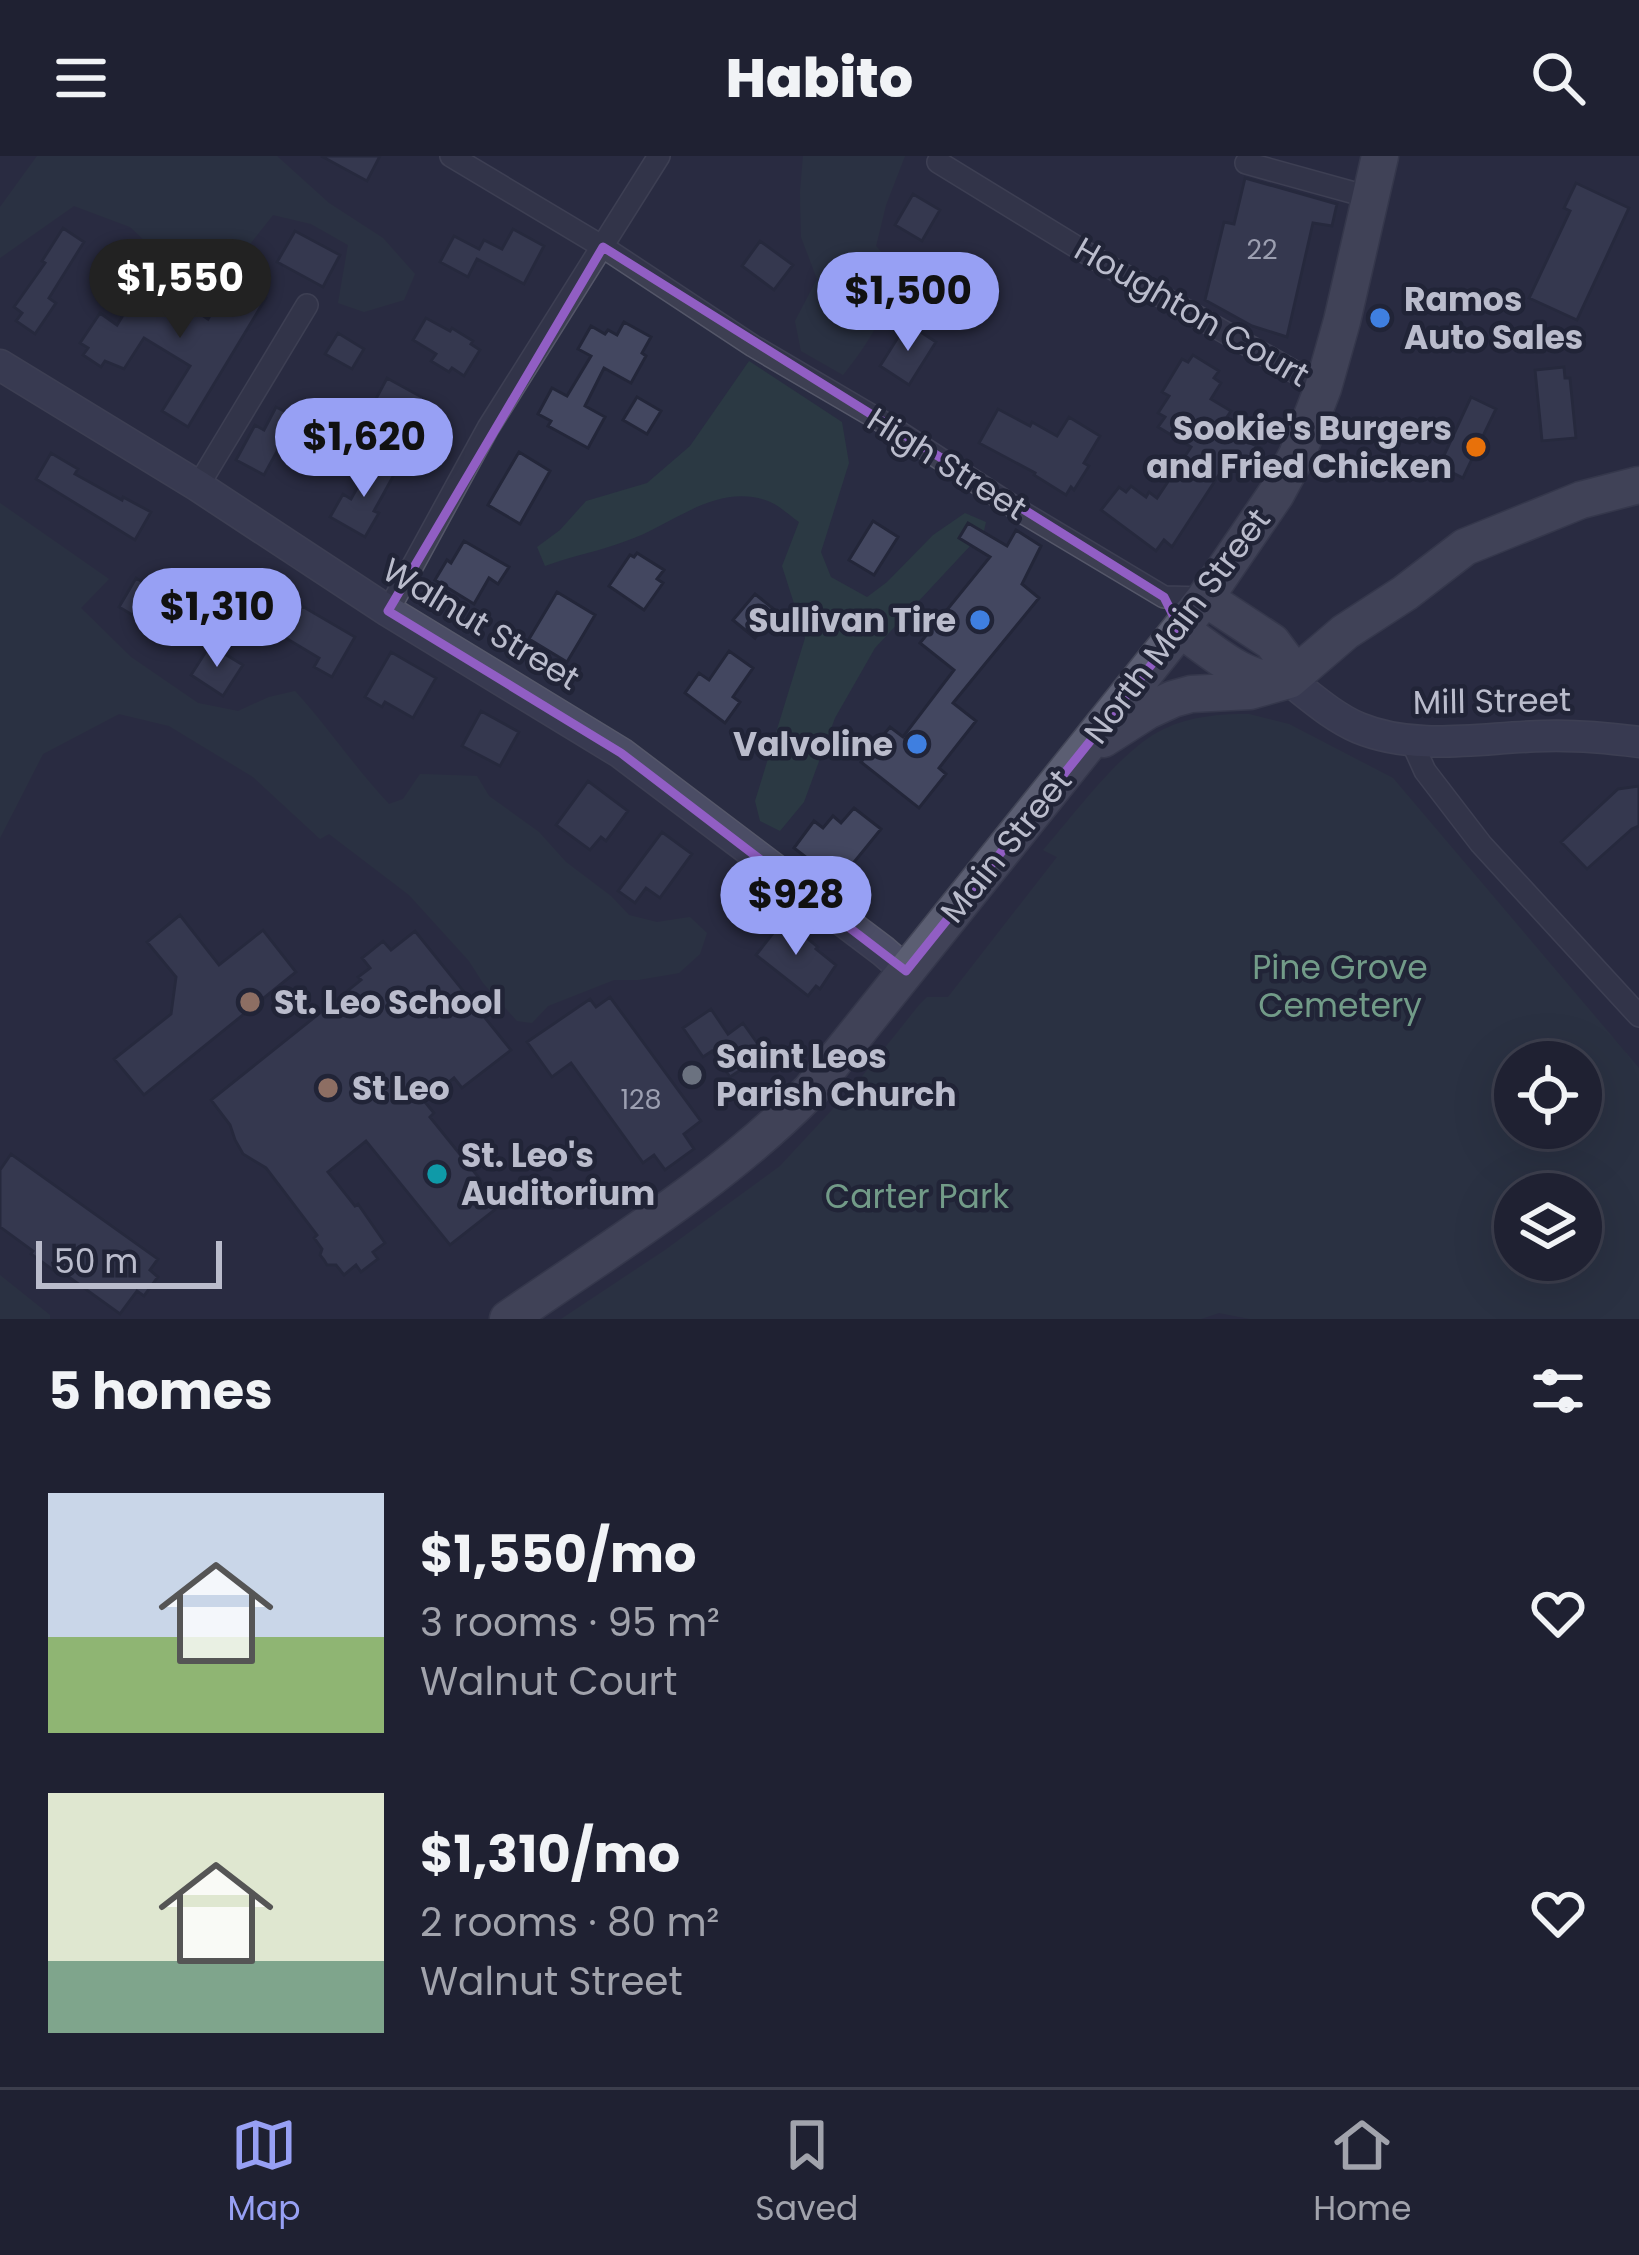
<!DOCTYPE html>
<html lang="en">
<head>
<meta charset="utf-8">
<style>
  :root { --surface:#1f2132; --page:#27293a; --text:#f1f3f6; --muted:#a1a3ac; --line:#3c3e4d; --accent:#97a0f4 }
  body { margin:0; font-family:Poppins,sans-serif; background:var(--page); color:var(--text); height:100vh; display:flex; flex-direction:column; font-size:45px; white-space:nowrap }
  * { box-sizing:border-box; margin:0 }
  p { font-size:39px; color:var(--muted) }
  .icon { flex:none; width:66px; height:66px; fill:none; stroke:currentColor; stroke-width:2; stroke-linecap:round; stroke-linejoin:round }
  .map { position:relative; height:1163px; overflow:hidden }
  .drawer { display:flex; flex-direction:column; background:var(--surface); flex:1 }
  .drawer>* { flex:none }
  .tools { position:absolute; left:1494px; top:885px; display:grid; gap:24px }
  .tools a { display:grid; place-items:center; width:108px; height:108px; border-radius:50%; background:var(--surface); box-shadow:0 12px 48px #0002,0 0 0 3px var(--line); font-size:60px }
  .scale { position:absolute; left:36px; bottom:30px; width:186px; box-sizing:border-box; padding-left:12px; border:6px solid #babccc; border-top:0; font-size:33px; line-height:42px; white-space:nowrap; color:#babccc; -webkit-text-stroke:9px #212437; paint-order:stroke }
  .price { position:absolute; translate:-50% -102px; padding:0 27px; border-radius:42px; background:var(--accent); color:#111; font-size:39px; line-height:78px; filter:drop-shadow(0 3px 6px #0008) }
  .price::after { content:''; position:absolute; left:50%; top:72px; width:36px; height:27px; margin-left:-18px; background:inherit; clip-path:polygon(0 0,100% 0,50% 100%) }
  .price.current { background:#222; color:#fff }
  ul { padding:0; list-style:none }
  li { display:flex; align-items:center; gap:36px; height:300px; padding:0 48px }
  li span { display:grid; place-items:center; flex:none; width:336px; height:240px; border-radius:0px; color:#555 }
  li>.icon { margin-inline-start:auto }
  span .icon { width:144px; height:144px; fill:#fffc; stroke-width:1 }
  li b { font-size:51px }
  h2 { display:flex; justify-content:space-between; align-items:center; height:144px; padding:0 48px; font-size:51px }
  header { display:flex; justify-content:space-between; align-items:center; height:156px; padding:0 48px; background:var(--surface); font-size:54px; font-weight:800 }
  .tab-bar { display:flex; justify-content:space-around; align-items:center; height:168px; border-top:3px solid var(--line); background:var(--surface); font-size:33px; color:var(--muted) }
  .tab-bar a { display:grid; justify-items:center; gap:6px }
  .tab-bar .current { color:var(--accent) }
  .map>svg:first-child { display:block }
  .green { fill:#2b3943; fill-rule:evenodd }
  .building { fill:#434760; stroke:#232639; stroke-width:3 }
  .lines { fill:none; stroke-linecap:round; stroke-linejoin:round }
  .street-casing { stroke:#555769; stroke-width:24 }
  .secondary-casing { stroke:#555769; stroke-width:33 }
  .primary-casing { stroke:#434658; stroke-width:39 }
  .street { stroke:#3d3f52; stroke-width:21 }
  .secondary { stroke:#4b4d65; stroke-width:30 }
  .primary { stroke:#5b5e72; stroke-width:36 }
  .marked { fill:none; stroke:#915ec4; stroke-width:9; stroke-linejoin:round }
  .shop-dot { fill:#3f7fe0; stroke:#212437; stroke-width:4.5 }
  .food-dot { fill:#e8710a; stroke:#212437; stroke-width:4.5 }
  .education-dot { fill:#8d6e63; stroke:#212437; stroke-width:4.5 }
  .worship-dot { fill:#6b7280; stroke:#212437; stroke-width:4.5 }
  .culture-dot { fill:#0f9aa8; stroke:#212437; stroke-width:4.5 }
  .labels { text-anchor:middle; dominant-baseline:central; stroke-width:9; stroke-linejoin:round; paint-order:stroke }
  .number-label { font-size:27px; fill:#9c9fb1 }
  .poi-label { font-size:33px; font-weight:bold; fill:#babccc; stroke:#212437; text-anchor:start }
  .street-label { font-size:33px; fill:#babccc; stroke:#212437 }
  .park-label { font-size:33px; fill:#729b88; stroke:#212437 }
</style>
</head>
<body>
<header><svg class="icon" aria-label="menu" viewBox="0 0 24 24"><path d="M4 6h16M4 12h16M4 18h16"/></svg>Habito<svg class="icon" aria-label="search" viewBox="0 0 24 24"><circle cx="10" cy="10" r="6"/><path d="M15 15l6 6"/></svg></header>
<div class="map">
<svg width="1639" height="1163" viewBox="0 0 1639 1163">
  <rect width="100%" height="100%" fill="#292c42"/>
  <path class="green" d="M 37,0 L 277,0 L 329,47 L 383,82 L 415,118 L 404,144 L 364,156 L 338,147 L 348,89 L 311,68 L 273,59 L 231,112 L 201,119 L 160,99 L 130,71 L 74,50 L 0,102 L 0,51 Z
    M 803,0 L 905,0 L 886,49 L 876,90 L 898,116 C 885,159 871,184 843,219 L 801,195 L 795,165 L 817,123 L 801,81 L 800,36 Z
    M 749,205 L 842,266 L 849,307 L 821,396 L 831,421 L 867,441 L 887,426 L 933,379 L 965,357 L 986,366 L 984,375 L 875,492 L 835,562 L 804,646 L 780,675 L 760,665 L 755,645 L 805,482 L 782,410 L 799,366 C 790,360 779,349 768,345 C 715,326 672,370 626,385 C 600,395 572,400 545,410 L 537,391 L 560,374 L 586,345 L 647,327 L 690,290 Z
    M 0,347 L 109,423 L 81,452 L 131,501 L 198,547 L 238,555 L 269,541 L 295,535 C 328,571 355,612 389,648 L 403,643 L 420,618 L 477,620 L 489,640 L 539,676 L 566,706 L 611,740 L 629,759 L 657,766 L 690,761 L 707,777 L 700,798 L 679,817 L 638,824 L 614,824 L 548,850 L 532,867 L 517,865 L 483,827 L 469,805 L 409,739 L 329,678 L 320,683 L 253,621 L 169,570 L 119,558 L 43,598 L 0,682 Z
    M 1249,558 L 1289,568 L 1393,622 L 1639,912 L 1639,1163 L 1250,1163 L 1219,1157 L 1201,1163 L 561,1163 L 665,1094 L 780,1010 L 856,928 L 919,849 L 927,841 L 948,841 L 1057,701 L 1043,694 C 1075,658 1121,593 1164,573 C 1191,560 1220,558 1249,558 ZM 1515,906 L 1581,906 L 1581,972 L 1515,972 ZM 1515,1038 L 1581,1038 L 1581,1104 L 1515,1104 Z
    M 0,1119 L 50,1159 L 50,1163 L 0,1163 Z"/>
  <path class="building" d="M 321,0 L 380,0 L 367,25 Z
    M 1245,22 L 1337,48 L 1332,70 L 1313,67 L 1287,181 L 1252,170 L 1205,144 L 1224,66 L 1234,68 Z
    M 1576,27 L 1629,52 L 1577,164 L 1529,142 L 1570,55 L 1564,52 Z
    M 913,38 L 940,54 L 922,85 L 895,69 Z
    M 63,72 L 84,86 L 49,142 L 56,147 L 35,178 L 16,165 L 22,157 L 14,151 L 45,107 L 42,105 Z
    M 513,73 L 544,90 L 524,128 L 477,103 L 468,121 L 440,106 L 454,80 L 479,93 L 484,84 L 502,93 Z
    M 295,75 L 340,99 L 323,131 L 277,106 Z
    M 760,85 L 793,109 L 774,134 L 742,110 Z
    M 232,122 L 266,142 L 188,271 L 162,255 L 190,210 L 144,182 L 124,213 L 105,205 L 101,211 L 83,199 L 88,192 L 80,187 L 100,157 L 117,169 L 131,146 L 150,159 L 167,135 L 208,163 Z
    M 426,162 L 450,175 L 452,172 L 473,185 L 471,188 L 480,194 L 464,220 L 452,212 L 449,216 L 431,205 L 436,198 L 413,184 Z
    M 624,166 L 651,181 L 642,197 L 646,200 L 631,227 L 604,212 L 585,250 L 605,261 L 588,292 L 548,270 L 551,265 L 538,258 L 552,232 L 567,240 L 591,200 L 578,193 L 591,170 L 605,178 L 608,174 L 617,179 Z
    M 907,167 L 936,186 L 909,229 L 880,210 Z
    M 338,177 L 364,193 L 352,213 L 325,198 Z
    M 1193,199 L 1219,215 L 1214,222 L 1221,227 L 1211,243 L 1231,255 L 1219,273 L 1261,292 L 1248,312 L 1232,299 L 1172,391 L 1164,384 L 1156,395 L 1101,354 L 1119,331 L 1126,336 L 1131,330 L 1146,341 L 1149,336 L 1157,342 L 1191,291 L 1158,271 L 1165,261 L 1158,257 L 1169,240 L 1162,236 L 1182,203 L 1188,206 Z
    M 1564,211 L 1565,222 L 1570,222 L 1576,282 L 1542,285 L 1535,214 Z
    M 387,222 L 427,244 L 425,248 L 442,257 L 427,284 L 370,254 Z
    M 637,241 L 661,255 L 647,278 L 623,264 Z
    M 1471,241 L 1496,253 L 1463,322 L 1439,310 Z
    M 276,251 L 296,261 L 264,319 L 236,304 L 255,269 L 264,274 Z
    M 998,253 L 1030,270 L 1032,266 L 1057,280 L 1069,261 L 1100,280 L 1084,307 L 1089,310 L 1074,334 L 1071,331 L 1066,339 L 1034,319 L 1035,317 L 979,287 Z
    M 519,296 L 550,315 L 520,368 L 488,349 Z
    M 51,297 L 78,313 L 75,318 L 122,344 L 123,341 L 151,356 L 135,384 L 36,323 Z
    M 373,304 L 395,317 L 374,355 L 379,357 L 365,381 L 330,361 L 343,338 L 351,343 Z
    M 873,365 L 898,381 L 874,419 L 849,404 Z
    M 968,367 L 1007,390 L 1016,374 L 1041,390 L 1022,428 L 1039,442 L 953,547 L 976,565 L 939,612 L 946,618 L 919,652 L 861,606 L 890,571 L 903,581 L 954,514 L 920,487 L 990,401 L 959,382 Z
    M 464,385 L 509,411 L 498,428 L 489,422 L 474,448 L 435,424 L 447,404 L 451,407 Z
    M 637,397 L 664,414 L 657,423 L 663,427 L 644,454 L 609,430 L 630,399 L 634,401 Z
    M 136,422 L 184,451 L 166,479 L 119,451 Z
    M 557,436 L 595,459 L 567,506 L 529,483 Z
    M 755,438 L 776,455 L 755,482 L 733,464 Z
    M 302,450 L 355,481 L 332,521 L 314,511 L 319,502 L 284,481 Z
    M 210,489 L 243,509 L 223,540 L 191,519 Z
    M 729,495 L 753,512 L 733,541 L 740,546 L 725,567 L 685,537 L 699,517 L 709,524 Z
    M 391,496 L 436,522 L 413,562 L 385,546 L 382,551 L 365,541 Z
    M 481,555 L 519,576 L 500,610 L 462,590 Z
    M 588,625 L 628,655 L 606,685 L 601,681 L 590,694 L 556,669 Z
    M 1639,630 L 1639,670 L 1632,673 L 1587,713 L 1561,686 L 1618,633 Z
    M 854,652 L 881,673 L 838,726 L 794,692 L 814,665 L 823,672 L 833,660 L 841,667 Z
    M 662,676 L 692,698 L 660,742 L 646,732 L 635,747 L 618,735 Z
    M 180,759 L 219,809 L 263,774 L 296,816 L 144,939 L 114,903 L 171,858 L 176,821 L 147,786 Z
    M 784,763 L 818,791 L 816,793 L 836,809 L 820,833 L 816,830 L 808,840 L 756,799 Z
    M 415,775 L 511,894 L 462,932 L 454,922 L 425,946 L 434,957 L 430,961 L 501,1049 L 450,1089 L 366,985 L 328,1016 L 355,1050 L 358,1048 L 385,1087 L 373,1096 L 378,1103 L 361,1116 L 356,1109 L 344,1119 L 336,1109 L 327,1109 L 324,1104 L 320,1099 L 322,1093 L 314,1082 L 317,1079 L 266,1012 L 243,998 L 235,984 L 230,969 L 211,944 L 361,824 L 358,821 L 370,812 L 362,802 L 383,785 L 391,794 Z
    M 610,841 L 701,965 L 684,978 L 694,993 L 665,1014 L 654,999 L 643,1007 L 571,907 L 552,921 L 527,886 L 590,843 L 596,851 Z
    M 711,853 L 728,878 L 743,867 L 765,898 L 730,921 L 712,895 L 703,901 L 683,872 Z
    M 11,998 L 158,1103 L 150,1114 L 158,1121 L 144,1140 L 137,1135 L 120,1158 L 59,1114 L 57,1117 L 31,1098 L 33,1095 L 0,1071 L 0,1014 Z"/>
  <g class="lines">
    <g class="street-casing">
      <path id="street" d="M 451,0 L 603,91 L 753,190 L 893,272 L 1020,355 L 1164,441 L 1205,442
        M 938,6 L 1101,106 L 1323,232
        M 1246,7 L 1369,41
        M 198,330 L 307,149
        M 388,455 L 488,272 L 659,0
        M 1411,584 L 1425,615 L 1481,688 L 1639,860"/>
    </g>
    <g class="secondary-casing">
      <path id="secondary" d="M 0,209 L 198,330 L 388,455 L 621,597 L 883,795 L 906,815
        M 1289,524 C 1311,541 1333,561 1359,572 C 1417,596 1484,581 1545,580 C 1577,579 1608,582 1639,586"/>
    </g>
    <g class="primary-casing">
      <path id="primary" d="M 1205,442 L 1272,486 L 1284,502 L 1289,524
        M 1180,473 C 1210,493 1242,525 1279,524
        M 1103,583 L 1147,555 L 1173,543 L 1191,538 L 1250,535 L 1289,524 L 1345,476 L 1405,437 L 1465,391 L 1581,344 L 1639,329
        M 508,1163 C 612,1091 722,1025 811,934 L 1205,442 L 1276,338 L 1297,299 L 1323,232 L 1342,165 L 1380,0"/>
    </g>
    <use href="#street" class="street"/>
    <use href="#secondary" class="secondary"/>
    <use href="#primary" class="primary"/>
  </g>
  <path d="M0 0H1639V1163H0ZM 603,91 L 1164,441 L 1180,473 L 906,815 L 621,597 L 388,455 Z" fill="#292c42" fill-opacity=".55" fill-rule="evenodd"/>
  <path class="marked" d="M 603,91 L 1164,441 L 1180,473 L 906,815 L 621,597 L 388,455 Z"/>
  <g class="shop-dot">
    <circle cx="1380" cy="162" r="12"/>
    <circle cx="980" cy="464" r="12"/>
    <circle cx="917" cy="588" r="12"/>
  </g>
  <circle class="food-dot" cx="1476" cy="291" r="12"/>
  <g class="education-dot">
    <circle cx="250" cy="846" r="12"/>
    <circle cx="328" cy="932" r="12"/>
  </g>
  <circle class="worship-dot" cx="692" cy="919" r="12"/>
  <circle class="culture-dot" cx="437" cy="1018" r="12"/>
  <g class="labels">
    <g class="number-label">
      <text x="1262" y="93">22</text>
      <text x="641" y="943">128</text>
    </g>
    <g class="poi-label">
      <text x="1404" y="143">Ramos<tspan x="1404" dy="38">Auto Sales</tspan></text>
      <text x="1452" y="272" text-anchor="end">Sookie's Burgers<tspan x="1452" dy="38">and Fried Chicken</tspan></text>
      <text x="956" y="464" text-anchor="end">Sullivan Tire</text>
      <text x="893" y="588" text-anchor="end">Valvoline</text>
      <text x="274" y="846">St. Leo School</text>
      <text x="716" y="900">Saint Leos<tspan x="716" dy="38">Parish Church</tspan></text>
      <text x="352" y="932">St Leo</text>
      <text x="461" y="999">St. Leo's<tspan x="461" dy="38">Auditorium</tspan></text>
    </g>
    <g class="street-label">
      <text transform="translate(1192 156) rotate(30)">Houghton Court</text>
      <text transform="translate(947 308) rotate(32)">High Street</text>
      <text transform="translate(481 468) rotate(31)">Walnut Street</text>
      <text transform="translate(1177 470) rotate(-53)">North Main Street</text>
      <text transform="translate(1492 545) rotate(-1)">Mill Street</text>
      <text transform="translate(1006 690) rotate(-51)">Main Street</text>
    </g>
    <g class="park-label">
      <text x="1340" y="811">Pine Grove<tspan x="1340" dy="38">Cemetery</tspan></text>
      <text x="917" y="1040">Carter Park</text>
    </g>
  </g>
</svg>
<div class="tools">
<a><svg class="icon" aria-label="locate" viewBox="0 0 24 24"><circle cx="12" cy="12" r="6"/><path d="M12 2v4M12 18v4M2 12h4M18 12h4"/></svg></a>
<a><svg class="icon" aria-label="layers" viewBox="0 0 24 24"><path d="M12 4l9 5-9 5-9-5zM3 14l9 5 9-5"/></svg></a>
</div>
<div class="scale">50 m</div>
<b class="price current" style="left:180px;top:185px">$1,550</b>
<b class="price" style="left:908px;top:198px">$1,500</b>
<b class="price" style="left:364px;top:344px">$1,620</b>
<b class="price" style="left:217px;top:514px">$1,310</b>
<b class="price" style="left:796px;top:802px">$928</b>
</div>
<section class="drawer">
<h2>5 homes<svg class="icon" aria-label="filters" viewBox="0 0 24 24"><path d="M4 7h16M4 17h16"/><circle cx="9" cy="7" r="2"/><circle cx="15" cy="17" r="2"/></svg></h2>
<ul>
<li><span style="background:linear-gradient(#c9d6e8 60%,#8fb573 0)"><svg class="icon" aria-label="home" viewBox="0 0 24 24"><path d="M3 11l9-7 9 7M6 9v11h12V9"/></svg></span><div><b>$1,550/mo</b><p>3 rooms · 95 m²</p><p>Walnut Court</p></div><svg class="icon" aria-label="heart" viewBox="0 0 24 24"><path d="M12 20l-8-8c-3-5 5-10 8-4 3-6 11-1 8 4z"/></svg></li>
<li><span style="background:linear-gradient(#dfe7d0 70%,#7fa58c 0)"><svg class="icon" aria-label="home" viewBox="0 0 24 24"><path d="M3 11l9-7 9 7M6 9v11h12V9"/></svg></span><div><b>$1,310/mo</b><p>2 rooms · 80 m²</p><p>Walnut Street</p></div><svg class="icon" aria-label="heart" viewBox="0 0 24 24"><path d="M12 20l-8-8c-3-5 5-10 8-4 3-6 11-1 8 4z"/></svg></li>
</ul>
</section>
<nav class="tab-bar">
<a class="current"><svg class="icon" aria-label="map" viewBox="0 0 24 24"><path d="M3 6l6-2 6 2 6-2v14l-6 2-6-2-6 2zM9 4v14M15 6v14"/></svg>Map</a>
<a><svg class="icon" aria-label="saved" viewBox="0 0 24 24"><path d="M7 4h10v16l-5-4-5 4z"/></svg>Saved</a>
<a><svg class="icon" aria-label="home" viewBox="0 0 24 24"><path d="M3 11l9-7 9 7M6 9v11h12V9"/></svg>Home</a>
</nav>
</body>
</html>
